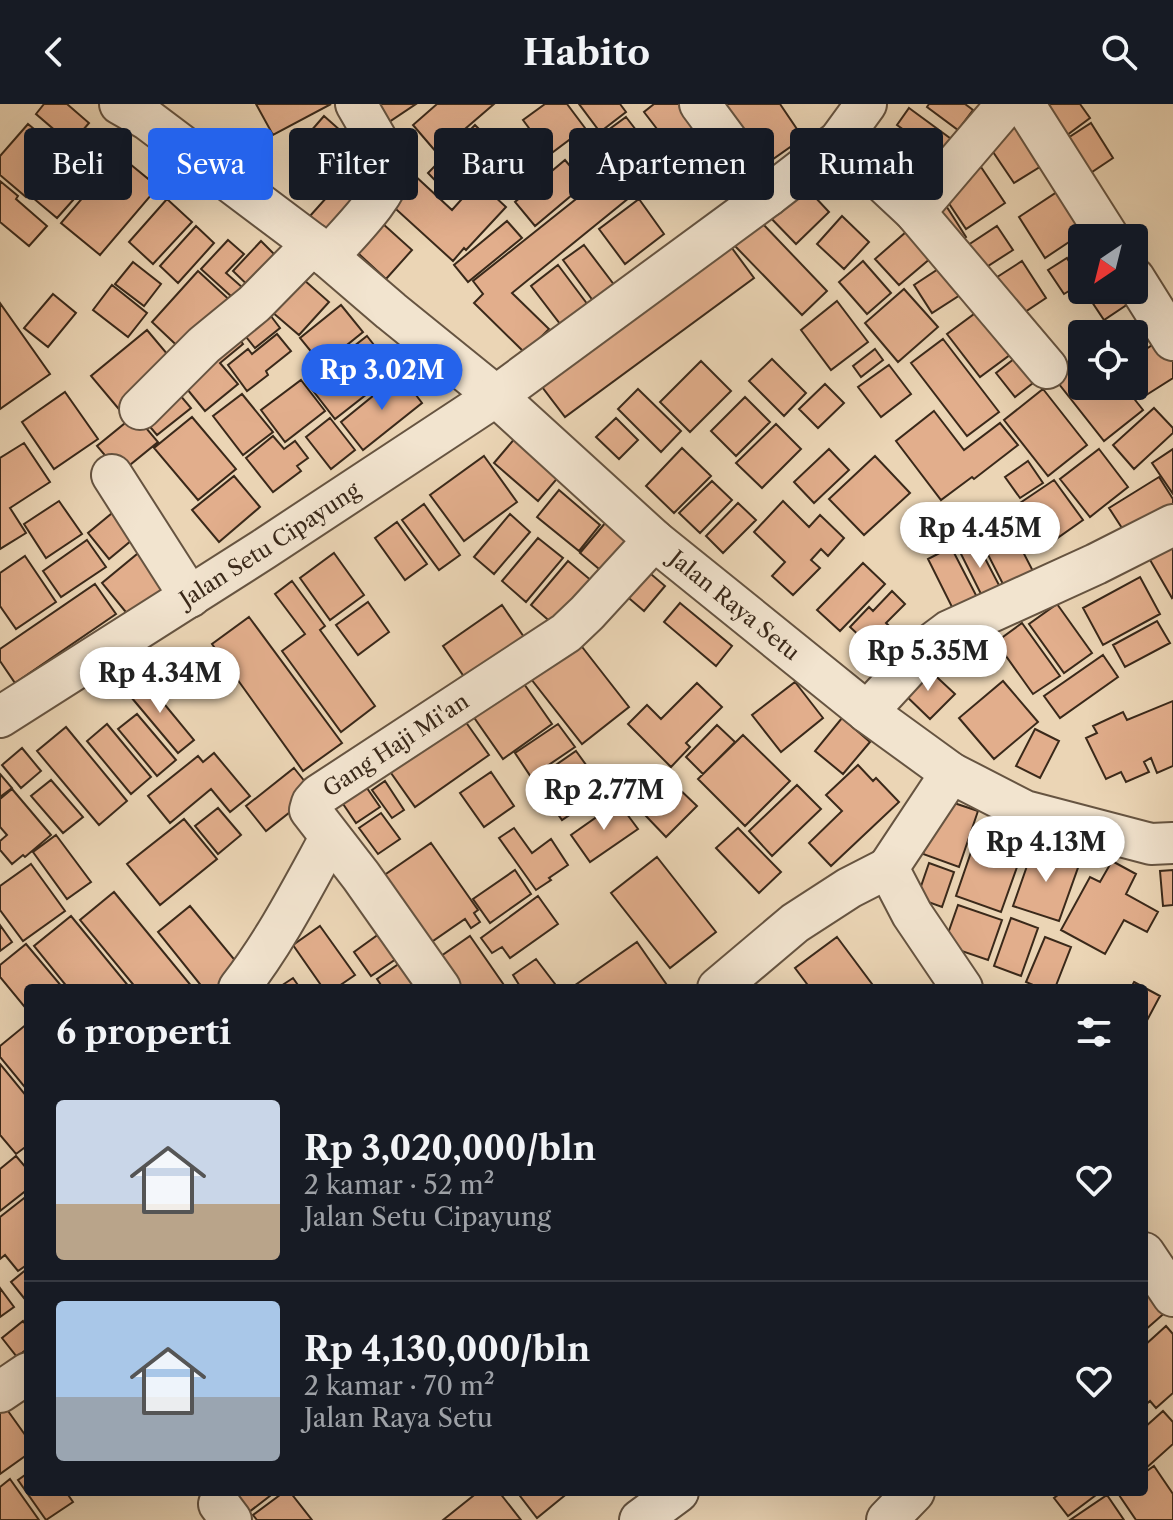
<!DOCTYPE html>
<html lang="id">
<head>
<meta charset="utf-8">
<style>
  :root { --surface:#171b24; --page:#20242c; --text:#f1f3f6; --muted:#9ea1a6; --line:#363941; --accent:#2563eb }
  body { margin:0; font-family:"Libre Caslon Text",serif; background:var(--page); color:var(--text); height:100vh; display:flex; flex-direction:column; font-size:30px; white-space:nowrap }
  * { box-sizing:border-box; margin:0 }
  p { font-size:26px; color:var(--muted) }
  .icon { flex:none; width:44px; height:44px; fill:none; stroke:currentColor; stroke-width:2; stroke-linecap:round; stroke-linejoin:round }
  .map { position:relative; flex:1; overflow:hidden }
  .side { position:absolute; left:24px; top:880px; width:1124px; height:512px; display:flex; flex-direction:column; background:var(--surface); border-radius:8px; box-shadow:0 8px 32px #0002 }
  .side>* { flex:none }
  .banner { position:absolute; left:24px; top:24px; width:1126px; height:72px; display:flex; gap:16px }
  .needle { width:52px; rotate:215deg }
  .controls { position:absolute; left:1068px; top:120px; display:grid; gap:16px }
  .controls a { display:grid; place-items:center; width:80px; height:80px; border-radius:8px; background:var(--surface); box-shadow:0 8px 32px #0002; font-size:40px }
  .price { position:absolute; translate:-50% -68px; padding:0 18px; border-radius:28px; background:#fff; color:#222; font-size:26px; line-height:52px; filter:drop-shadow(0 2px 4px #0008) }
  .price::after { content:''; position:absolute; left:50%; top:48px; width:24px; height:18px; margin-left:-12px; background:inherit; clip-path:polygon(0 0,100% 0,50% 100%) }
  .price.active { background:var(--accent); color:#fff }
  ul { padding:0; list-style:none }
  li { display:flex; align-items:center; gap:24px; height:200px; padding:0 32px }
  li+li { border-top:2px solid var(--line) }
  li span { display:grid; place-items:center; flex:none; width:224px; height:160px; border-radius:8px; color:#555 }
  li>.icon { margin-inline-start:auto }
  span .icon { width:96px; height:96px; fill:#fffc; stroke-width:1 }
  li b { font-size:34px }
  h2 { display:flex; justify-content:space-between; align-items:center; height:96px; padding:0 32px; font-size:34px }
  .pill { padding:0 28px; border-radius:8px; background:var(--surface); box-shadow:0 8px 32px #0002; font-size:28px; line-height:72px }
  .pill.active { background:var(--accent); color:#fff }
  header { display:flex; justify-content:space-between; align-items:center; height:104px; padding:0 32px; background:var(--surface); font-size:36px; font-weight:700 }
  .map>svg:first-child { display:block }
  .building { fill:#e2ae8c; stroke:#3a291a; stroke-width:2 }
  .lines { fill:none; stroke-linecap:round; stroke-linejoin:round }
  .minor-casing { stroke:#665441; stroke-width:44 }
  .minor { stroke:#f2e4cf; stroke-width:40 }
  .labels { text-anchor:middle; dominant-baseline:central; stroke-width:6; stroke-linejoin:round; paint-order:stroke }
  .street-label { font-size:22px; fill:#3a291a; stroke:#f2e4cf }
</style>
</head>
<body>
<header><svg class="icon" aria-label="back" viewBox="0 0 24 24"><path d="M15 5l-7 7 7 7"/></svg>Habito<svg class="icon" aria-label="search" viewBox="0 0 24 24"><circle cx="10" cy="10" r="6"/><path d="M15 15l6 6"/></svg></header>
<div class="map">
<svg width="1173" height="1416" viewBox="0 0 1173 1416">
  <rect width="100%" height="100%" fill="#ebd5b5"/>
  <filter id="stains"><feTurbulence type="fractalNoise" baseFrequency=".0025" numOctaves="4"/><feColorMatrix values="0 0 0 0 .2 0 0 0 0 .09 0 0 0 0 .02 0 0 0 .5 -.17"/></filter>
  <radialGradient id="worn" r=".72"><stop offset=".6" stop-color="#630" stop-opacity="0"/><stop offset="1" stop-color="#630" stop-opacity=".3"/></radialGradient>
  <path class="building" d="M 44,0 L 67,0 L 89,19 L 71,40 L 36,10 Z
    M 256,0 L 331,0 L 273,31 Z
    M 364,0 L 416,0 L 380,24 Z
    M 437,0 L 494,0 L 437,49 L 413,21 Z
    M 545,0 L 567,0 L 585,24 L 549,51 L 523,16 Z
    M 579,0 L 620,0 L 626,8 L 600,28 Z
    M 654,0 L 682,0 L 702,26 L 674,47 L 644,8 Z
    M 722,0 L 780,0 L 803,34 L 766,60 Z
    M 929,0 L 965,0 L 973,6 L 958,26 L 927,3 Z
    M 1033,0 L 1080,0 L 1090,14 L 1059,37 Z
    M 909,4 L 958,40 L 946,56 L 897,21 Z
    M 324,12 L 350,35 L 322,65 L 297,43 Z
    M 626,13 L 663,61 L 656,66 L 667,80 L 653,91 L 642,77 L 633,83 L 596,35 Z
    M 1091,19 L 1113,54 L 1077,78 L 1054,43 Z
    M 28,20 L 63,49 L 26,93 L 0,71 L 0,52 Z
    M 1016,20 L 1043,61 L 1014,79 L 987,39 Z
    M 475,21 L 498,44 L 450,92 L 428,69 Z
    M 708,30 L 737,68 L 709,89 L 680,52 Z
    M 891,35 L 937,68 L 919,93 L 874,60 Z
    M 77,45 L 100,63 L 78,89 L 56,71 Z
    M 354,45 L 371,60 L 364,68 L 383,85 L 336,136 L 310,112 L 344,74 L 335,66 Z
    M 119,51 L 158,83 L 100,151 L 61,119 Z
    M 565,56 L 585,80 L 535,122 L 515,98 Z
    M 981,63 L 1005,99 L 966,125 L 942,89 Z
    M 610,68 L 630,93 L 512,189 L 549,225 L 525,249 L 474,199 L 483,190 L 473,177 Z
    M 412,69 L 452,106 L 478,77 L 506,103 L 466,146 L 464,144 L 453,157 L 387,97 Z
    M 50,74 L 74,95 L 57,114 L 33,94 Z
    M 799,76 L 829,108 L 796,140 L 765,108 Z
    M 0,77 L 18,92 L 16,95 L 47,122 L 29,142 L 0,118 Z
    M 1057,88 L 1084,128 L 1045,154 L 1019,113 Z
    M 167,95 L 192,118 L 153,160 L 129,138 Z
    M 639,95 L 664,130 L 625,160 L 599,125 Z
    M 943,97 L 966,133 L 946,146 L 923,110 Z
    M 372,110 L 412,146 L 386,175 L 346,138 Z
    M 842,112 L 869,138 L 844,165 L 817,140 Z
    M 507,117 L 522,134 L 468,178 L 454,161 Z
    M 761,118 L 827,187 L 802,211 L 735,142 Z
    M 914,121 L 938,148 L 899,181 L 875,155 Z
    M 196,122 L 214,139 L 178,179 L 160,162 Z
    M 997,122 L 1013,146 L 974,171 L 959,147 Z
    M 228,136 L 244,150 L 226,169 L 252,192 L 242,202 L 201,165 Z
    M 726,136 L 754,174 L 565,313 L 536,275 Z
    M 261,137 L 285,161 L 257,190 L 233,167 Z
    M 584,141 L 615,182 L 594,198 L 563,156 Z
    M 1067,154 L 1082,179 L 1064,190 L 1048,166 Z
    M 952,156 L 971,184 L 932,209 L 914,181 Z
    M 863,157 L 891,189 L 867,210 L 839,178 Z
    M 1022,157 L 1046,194 L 1016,214 L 991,177 Z
    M 133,158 L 161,180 L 144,202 L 115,180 Z
    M 558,161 L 591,205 L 564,225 L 531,182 Z
    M 198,167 L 235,201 L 188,252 L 152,218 Z
    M 295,168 L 329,198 L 299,231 L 265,202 Z
    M 112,181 L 147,209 L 128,233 L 93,206 Z
    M 904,185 L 938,223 L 898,258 L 865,219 Z
    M 1084,186 L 1119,186 L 1128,200 L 1104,216 Z
    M 53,190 L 76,209 L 48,243 L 24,224 Z
    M 837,197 L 868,238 L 831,266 L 801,226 Z
    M 0,199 L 50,270 L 0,305 Z
    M 261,199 L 280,224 L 255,244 L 235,219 Z
    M 989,199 L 1022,242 L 980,273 L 947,230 Z
    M 341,201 L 363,228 L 322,261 L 300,234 Z
    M 1149,214 L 1160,230 L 1134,246 L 1134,230 L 1125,230 Z
    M 230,223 L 243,240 L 220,259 L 238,280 L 205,307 L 178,274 Z
    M 147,226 L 179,264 L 123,310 L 91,272 Z
    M 277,230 L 291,247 L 266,267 L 268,271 L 247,287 L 228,261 L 248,245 L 252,250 Z
    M 367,232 L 395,268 L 335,315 L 307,279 Z
    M 1163,234 L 1173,249 L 1173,274 L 1140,295 L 1131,282 L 1134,282 L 1134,253 Z
    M 943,235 L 999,308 L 967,332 L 911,259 Z
    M 875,245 L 883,256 L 861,273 L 853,262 Z
    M 1024,247 L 1042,272 L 1015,293 L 996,269 Z
    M 772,255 L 806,289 L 784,312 L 749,277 Z
    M 1082,255 L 1082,282 L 1124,282 L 1143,306 L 1104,337 L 1055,275 Z
    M 701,257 L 731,287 L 690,328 L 660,298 Z
    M 889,261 L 911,290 L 881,313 L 858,283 Z
    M 400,270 L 422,299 L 363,346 L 341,318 Z
    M 301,276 L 325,307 L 285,338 L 261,306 Z
    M 825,280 L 844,299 L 818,324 L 799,305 Z
    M 174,284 L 191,304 L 157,331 L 140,311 Z
    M 638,285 L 681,327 L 661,348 L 618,305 Z
    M 1043,285 L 1087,341 L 1048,372 L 1004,316 Z
    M 65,288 L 98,335 L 54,365 L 22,318 Z
    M 242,290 L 273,328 L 243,351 L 213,312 Z
    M 745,293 L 770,318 L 736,352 L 711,327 Z
    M 1154,304 L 1173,324 L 1173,329 L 1134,365 L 1113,341 Z
    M 934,307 L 964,346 L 1000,319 L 1018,341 L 974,375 L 972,373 L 941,396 L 896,337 Z
    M 135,311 L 158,338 L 120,369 L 97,342 Z
    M 192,313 L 236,365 L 198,396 L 154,344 Z
    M 330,314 L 355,346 L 331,365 L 306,333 Z
    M 616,314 L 638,336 L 619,355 L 596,333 Z
    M 776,320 L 801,345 L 762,384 L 736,359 Z
    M 273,332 L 284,345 L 295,337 L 308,354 L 297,362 L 301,367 L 273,388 L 246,354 Z
    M 516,333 L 561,370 L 538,397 L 494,359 Z
    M 24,339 L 50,378 L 10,404 L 26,429 L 0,445 L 0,354 Z
    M 682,344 L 711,372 L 674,409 L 646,382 Z
    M 829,345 L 849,366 L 814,399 L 794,378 Z
    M 1099,345 L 1128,383 L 1090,413 L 1060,375 Z
    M 1173,345 L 1173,390 L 1152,359 Z
    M 484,352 L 517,398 L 464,437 L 430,391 Z
    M 875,352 L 910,389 L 864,431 L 829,395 Z
    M 1028,357 L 1043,379 L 1020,394 L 1005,373 Z
    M 234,372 L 260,403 L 219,438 L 192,406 Z
    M 1159,373 L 1173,395 L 1173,412 L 1131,438 L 1109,404 Z
    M 1054,376 L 1083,416 L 1049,440 L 1020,399 Z
    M 712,377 L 732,396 L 700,429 L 679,409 Z
    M 559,386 L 600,421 L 579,447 L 537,413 Z
    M 59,397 L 82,430 L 46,454 L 24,420 Z
    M 783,397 L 809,423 L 820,411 L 844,434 L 828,452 L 821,445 L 811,456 L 820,464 L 793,491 L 772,472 L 785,458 L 754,428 Z
    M 738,399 L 756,416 L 723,449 L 706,432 Z
    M 123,400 L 144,426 L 109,455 L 88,429 Z
    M 424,400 L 460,451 L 439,466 L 402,416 Z
    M 510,410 L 530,428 L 494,470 L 474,453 Z
    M 1007,417 L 1035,471 L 1006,486 L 978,431 Z
    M 397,418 L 427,460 L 405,476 L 375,434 Z
    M 606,418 L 637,444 L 611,475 L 580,449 Z
    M 1173,425 L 1173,493 L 1172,494 L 1142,442 Z
    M 538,434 L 563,454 L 526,498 L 502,477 Z
    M 87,436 L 106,463 L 61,493 L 43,467 Z
    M 977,439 L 1000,483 L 982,492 L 960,448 Z
    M 148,441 L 180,480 L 134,518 L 102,479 Z
    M 951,443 L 978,495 L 954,507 L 928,455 Z
    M 334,449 L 364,491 L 330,516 L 300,474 Z
    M 25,452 L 56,498 L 16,525 L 0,502 L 0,469 Z
    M 568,457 L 599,483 L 561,527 L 531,501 Z
    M 638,459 L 665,482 L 644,507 L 617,484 Z
    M 863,459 L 885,480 L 840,527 L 817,506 Z
    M 1140,473 L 1160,510 L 1103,541 L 1083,504 Z
    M 292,477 L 325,522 L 320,526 L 375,602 L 341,628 L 282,547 L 305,530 L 275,490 Z
    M 95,480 L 116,510 L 15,579 L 0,557 L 0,545 Z
    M 892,487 L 905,500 L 886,519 L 912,544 L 894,564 L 850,523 L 869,503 L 873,507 Z
    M 368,498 L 389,528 L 358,551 L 336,521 Z
    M 680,499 L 732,542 L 716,562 L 664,518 Z
    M 1057,500 L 1092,549 L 1064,569 L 1029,520 Z
    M 502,501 L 526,536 L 467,577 L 443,542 Z
    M 249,513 L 342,639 L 303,667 L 212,540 Z
    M 1157,517 L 1170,539 L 1125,563 L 1113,541 Z
    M 1022,519 L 1060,572 L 1033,590 L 996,538 Z
    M 572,530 L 629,603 L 582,640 L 524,566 Z
    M 1103,551 L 1118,573 L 1060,614 L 1044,592 Z
    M 925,562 L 955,590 L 930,615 L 901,587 Z
    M 515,567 L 552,620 L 503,655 L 466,602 Z
    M 142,573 L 194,636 L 178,649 L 126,587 Z
    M 1003,577 L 1038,618 L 994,655 L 959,614 Z
    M 795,578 L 823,614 L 781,648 L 752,611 Z
    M 697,579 L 722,603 L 686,639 L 690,643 L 671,663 L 628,620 L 647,601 L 661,615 Z
    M 1173,597 L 1173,662 L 1157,669 L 1151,654 L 1144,658 L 1149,668 L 1126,678 L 1121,668 L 1106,675 L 1086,634 L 1097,629 L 1093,622 L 1123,608 L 1127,616 Z
    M 458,607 L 489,651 L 415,703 L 384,659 Z
    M 137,610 L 176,656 L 157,672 L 118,625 Z
    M 842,614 L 870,638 L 843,670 L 815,647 Z
    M 107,620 L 151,673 L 131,690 L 87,637 Z
    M 558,620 L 575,643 L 531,673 L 515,649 Z
    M 717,621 L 735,638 L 703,670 L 686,653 Z
    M 66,623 L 127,697 L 99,721 L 37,647 Z
    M 1035,625 L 1059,637 L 1040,674 L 1016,662 Z
    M 743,631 L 790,677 L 745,722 L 698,675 Z
    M 22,644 L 41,667 L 21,684 L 2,661 Z
    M 576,647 L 605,687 L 562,716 L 534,676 Z
    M 214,649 L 250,692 L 230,708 L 211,685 L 170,719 L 148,692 L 198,652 L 203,658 Z
    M 858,661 L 873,677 L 876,674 L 899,698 L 831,762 L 809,739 L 842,707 L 826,691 Z
    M 294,664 L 314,689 L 266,727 L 246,702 Z
    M 491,668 L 514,702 L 484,723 L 460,689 Z
    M 0,670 L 12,684 L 0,693 Z
    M 360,674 L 380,703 L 356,719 L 337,691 Z
    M 51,676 L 83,713 L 63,729 L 31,692 Z
    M 385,677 L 404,706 L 392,714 L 372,686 Z
    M 675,681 L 697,702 L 666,733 L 645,711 Z
    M 797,681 L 821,705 L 772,752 L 749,727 Z
    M 12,685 L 51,731 L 25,753 L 23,751 L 12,760 L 0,746 L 0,737 L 7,731 L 0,723 L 0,695 Z
    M 942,695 L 978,707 L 959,763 L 923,750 Z
    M 618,698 L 638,725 L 590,758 L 571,731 Z
    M 218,704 L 241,731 L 218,750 L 195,722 Z
    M 381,709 L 400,735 L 378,750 L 359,724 Z
    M 184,715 L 217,755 L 160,801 L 127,760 Z
    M 981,719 L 1027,735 L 1001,808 L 956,792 Z
    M 514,724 L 532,749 L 551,735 L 568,761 L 549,774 L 551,776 L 536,786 L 499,734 Z
    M 738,724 L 781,768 L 759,789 L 716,744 Z
    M 56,731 L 91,778 L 67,795 L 33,748 Z
    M 431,739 L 478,806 L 474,809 L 480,818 L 471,824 L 465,815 L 430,839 L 383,772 Z
    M 1034,742 L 1080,758 L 1059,817 L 1013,802 Z
    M 657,753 L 716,828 L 670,864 L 611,789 Z
    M 1112,757 L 1136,770 L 1126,790 L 1158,808 L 1147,828 L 1124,816 L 1105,850 L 1061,826 L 1090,773 L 1100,778 Z
    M 929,759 L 954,768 L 942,803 L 917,794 Z
    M 31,760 L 65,807 L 23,837 L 0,806 L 0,782 Z
    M 515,766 L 531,790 L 490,819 L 473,795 Z
    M 1173,766 L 1173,801 L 1163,802 L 1160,767 Z
    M 114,788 L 193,884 L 136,884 L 80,816 Z
    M 538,792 L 558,820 L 510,854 L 502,843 L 492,849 L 481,834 Z
    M 958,801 L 1002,816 L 988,856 L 944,841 Z
    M 190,802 L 243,866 L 221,884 L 203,884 L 158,828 Z
    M 71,812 L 130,884 L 68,884 L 34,842 Z
    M 1011,814 L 1038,824 L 1021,872 L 994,862 Z
    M 0,821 L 12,838 L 0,847 Z
    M 320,822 L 355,871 L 336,884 L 323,884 L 293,841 Z
    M 379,830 L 396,855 L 371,872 L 354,848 Z
    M 470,832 L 506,884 L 449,884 L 431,859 Z
    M 837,833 L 875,884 L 810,884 L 795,864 Z
    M 1045,833 L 1071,843 L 1055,884 L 1040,884 L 1026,878 Z
    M 637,838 L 669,884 L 571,884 Z
    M 26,840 L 63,884 L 28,884 L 28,907 L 0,873 L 0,861 Z
    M 413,850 L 437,884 L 383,884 L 377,875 Z
    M 536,855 L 555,880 L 549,884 L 521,884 L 513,871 Z
    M 293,874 L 300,884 L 278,884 Z
    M 1134,878 L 1160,892 L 1144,922 L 1144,884 L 1131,884 Z
    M 28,919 L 28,987 L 0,953 L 0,942 Z
    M 0,960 L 28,994 L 28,1041 L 16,1050 L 0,1031 Z
    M 16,1052 L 28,1066 L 28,1085 L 0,1107 L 0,1065 Z
    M 28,1091 L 28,1160 L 18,1167 L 5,1151 L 0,1155 L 0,1113 Z
    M 28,1164 L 28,1191 L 24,1194 L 11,1178 Z
    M 1144,1180 L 1168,1206 L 1144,1227 Z
    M 0,1184 L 14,1203 L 0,1213 Z
    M 23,1217 L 28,1224 L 28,1244 L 17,1253 L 2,1234 Z
    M 1166,1222 L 1173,1230 L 1173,1289 L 1156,1304 L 1150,1297 L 1144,1302 L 1144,1242 Z
    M 3,1300 L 28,1335 L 28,1350 L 0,1370 L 0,1302 Z
    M 1163,1307 L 1173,1318 L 1173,1340 L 1144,1366 L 1144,1324 Z
    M 1154,1362 L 1173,1390 L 1173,1416 L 1136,1416 L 1117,1388 L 1144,1388 L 1144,1369 Z
    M 28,1369 L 28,1388 L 66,1388 L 73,1398 L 46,1416 L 18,1376 Z
    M 10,1375 L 39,1416 L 0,1416 L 0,1383 Z
    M 233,1388 L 275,1388 L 249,1408 Z
    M 284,1388 L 290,1388 L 312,1416 L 257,1416 L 253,1411 Z
    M 478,1388 L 499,1388 L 521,1416 L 443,1416 Z
    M 517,1388 L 569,1388 L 537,1414 Z
    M 1062,1388 L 1100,1388 L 1068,1412 L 1054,1394 Z
    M 1107,1391 L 1124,1416 L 1070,1416 Z"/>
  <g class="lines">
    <g class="minor-casing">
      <g id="minor">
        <path id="s1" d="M 120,0 L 148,16 L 313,140 L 391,207 L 496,292 L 654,436 L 867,608 L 951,669 L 1025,707 L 1151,740 L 1173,739"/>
        <path d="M 700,0 L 768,92"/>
        <path d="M 1024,0 L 1109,134"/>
        <path d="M 839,37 L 915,108 L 1047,264"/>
        <path d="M 915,108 L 1007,0"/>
        <path d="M 328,153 C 349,128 385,95 393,64 L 356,0"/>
        <path d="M 1134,174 L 1173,236"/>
        <path d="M 140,305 L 204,241 L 254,200 L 313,140"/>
        <path d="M 112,371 L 190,493"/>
        <path d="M 867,608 L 925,545 L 949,527 L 1096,460 L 1173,421"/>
        <path id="s2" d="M 0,613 L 264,445 L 496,292 L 768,92 L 839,37 L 866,0"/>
        <path d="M 951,669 L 888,764 L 912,810 L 962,884"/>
        <path d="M 239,884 C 275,838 302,785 330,734"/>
        <path id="s3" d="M 440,884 L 361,772 L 310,706 L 312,699 L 319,691 L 566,529 L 587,509 L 654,436"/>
        <path d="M 718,884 L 795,819 L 849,784 L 888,764"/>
        <path d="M 1144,1149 L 1173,1192"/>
        <path d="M 0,1288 L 28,1269"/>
        <path d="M 219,1400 L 231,1416"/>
        <path d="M 640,1416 L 678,1388"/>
        <path d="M 887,1416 L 914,1388"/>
      </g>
    </g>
    <use href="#minor" class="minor"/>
  </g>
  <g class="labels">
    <g class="street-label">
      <text stroke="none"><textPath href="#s2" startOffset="320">Jalan Setu Cipayung</textPath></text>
      <text stroke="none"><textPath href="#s1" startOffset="794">Jalan Raya Setu</textPath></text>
      <text stroke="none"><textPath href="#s3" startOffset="330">Gang Haji Mi'an</textPath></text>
    </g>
  </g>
  <rect width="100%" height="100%" filter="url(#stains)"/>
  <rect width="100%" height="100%" fill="url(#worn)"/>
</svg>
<div class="controls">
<a><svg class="needle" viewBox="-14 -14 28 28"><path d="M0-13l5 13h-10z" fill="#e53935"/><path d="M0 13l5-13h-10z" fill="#9ea1a6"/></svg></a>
<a><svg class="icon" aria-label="locate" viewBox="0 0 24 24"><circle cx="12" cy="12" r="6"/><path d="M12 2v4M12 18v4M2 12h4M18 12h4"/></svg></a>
</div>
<b class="price active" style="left:382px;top:308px">Rp 3.02M</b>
<b class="price" style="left:980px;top:466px">Rp 4.45M</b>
<b class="price" style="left:928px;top:589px">Rp 5.35M</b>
<b class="price" style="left:160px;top:611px">Rp 4.34M</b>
<b class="price" style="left:604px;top:728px">Rp 2.77M</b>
<b class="price" style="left:1046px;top:780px">Rp 4.13M</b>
<div class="banner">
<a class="pill">Beli</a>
<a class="pill active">Sewa</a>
<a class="pill">Filter</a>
<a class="pill">Baru</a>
<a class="pill">Apartemen</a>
<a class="pill">Rumah</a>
</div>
<section class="side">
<h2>6 properti<svg class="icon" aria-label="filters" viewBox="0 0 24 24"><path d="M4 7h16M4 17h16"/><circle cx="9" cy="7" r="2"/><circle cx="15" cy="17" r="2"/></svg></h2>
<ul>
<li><span style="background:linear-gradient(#c9d6e8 65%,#b9a48a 0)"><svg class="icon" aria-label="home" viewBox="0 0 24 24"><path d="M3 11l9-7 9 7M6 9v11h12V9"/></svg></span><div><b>Rp 3,020,000/bln</b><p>2 kamar · 52 m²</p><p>Jalan Setu Cipayung</p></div><svg class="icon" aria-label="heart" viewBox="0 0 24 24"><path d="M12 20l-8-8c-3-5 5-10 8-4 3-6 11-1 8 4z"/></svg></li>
<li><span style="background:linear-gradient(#a9c7e8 60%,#9aa5b1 0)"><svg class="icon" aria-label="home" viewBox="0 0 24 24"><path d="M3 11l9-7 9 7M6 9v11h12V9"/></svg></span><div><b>Rp 4,130,000/bln</b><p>2 kamar · 70 m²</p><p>Jalan Raya Setu</p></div><svg class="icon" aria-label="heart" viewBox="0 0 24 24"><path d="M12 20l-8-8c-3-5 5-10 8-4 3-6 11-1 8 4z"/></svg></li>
</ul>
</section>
</div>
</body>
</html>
